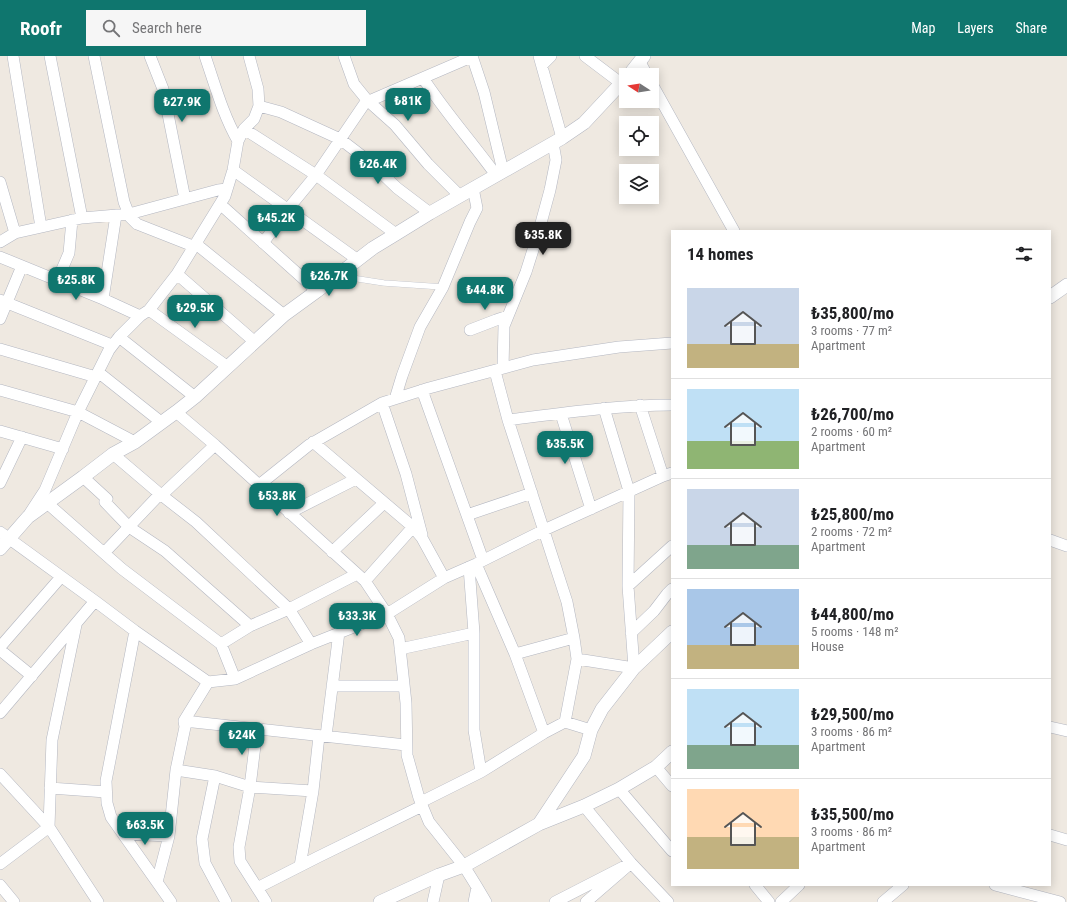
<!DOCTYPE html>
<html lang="en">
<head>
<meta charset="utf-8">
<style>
  :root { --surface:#fff; --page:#f6f6f6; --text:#202124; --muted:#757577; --line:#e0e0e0; --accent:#0f766e }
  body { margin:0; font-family:"Roboto Condensed",sans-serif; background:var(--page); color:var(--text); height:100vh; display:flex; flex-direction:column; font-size:15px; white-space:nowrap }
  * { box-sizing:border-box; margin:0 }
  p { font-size:13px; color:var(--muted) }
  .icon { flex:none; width:22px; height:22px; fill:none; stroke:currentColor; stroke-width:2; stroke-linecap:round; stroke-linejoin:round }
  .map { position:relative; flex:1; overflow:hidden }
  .sheet { position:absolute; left:671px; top:174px; width:380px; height:656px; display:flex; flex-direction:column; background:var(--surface); border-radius:0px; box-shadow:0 2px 10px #0003 }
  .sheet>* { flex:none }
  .needle { width:26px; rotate:282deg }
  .buttons { position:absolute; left:619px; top:12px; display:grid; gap:8px }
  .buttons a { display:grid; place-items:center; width:40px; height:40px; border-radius:0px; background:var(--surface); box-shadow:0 2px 10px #0003; font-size:20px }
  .price { position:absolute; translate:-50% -34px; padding:0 9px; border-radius:8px; background:var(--accent); color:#fff; font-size:13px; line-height:26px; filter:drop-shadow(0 1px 2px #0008) }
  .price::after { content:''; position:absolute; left:50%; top:24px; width:12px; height:9px; margin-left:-6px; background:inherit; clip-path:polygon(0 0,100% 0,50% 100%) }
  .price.current { background:#222; color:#fff }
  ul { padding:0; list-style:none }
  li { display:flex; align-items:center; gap:12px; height:100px; padding:0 16px }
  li+li { border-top:1px solid var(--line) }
  li span { display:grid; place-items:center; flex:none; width:112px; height:80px; border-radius:0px; color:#555 }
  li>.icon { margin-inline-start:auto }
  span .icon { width:48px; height:48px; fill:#fffc; stroke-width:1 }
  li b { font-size:17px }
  h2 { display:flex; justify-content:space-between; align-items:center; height:48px; padding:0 16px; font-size:17px }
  header { display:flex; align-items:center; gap:24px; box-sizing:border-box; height:56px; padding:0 20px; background:var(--accent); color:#fff }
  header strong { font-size:19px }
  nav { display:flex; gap:22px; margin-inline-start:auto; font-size:14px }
  .search { width:280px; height:36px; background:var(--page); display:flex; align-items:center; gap:10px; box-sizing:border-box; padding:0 14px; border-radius:0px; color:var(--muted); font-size:15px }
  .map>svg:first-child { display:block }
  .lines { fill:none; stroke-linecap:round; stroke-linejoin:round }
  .service-casing { stroke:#b4b7c1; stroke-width:6 }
  .minor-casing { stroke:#b4b7c1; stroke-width:12 }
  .tertiary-casing { stroke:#b4b7c1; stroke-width:14 }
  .service { stroke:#fff; stroke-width:5.5 }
  .minor { stroke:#fff; stroke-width:11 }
  .tertiary { stroke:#fff; stroke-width:13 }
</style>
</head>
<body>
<header>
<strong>Roofr</strong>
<div class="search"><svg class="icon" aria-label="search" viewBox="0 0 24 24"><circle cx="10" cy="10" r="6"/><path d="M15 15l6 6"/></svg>Search here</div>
<nav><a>Map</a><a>Layers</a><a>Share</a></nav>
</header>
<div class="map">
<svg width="1067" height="846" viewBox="0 0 1067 846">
  <rect width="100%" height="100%" fill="#efe9e1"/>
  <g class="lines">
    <g class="service-casing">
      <path id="service" d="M 339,220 L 384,227 L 443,231"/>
    </g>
    <g class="minor-casing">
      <path id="minor" d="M 13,0 L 41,171
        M 50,0 L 82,162
        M 94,0 L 124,146 L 130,161 L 137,168 L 193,190
        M 150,0 L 163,33 L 185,143
        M 205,0 C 215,29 223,59 238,85
        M 344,0 L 354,28 L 367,44 L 395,69 L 428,108 L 460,140
        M 472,0 L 484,36 L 503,115
        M 539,0 L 562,82
        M 585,0 L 622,28
        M 640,6 L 647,19
        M 542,9 L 551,0
        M 423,22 C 445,56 472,86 496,119
        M 652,28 L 734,175
        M 369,45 L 462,5 L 472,1
        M 259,50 L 281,56 L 340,83 L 370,106 L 397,132 L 430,157
        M 244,73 L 316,119 L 396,178
        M 233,114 L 358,204
        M 0,126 L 15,177
        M 220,148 L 317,235
        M 0,186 L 15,177 L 82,162 L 129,158 L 218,134 L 227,133
        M 263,187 L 288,153 L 316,119 L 367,44
        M 196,188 L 284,259
        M 0,201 L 103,243 L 140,260
        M 177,218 L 255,286
        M 57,225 L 69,197 L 72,164
        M 103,243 L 116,159
        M 0,244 L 112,289
        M 149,254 L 228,311
        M 0,263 L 22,210
        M 470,274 L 496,264 L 508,260
        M 119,281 L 195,341
        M 0,293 L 96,321
        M 503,312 L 504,270 L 526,216 L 538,178 L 550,134 L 556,104 L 553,87
        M 495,315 L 508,364 L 567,546 L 574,582 L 577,603 L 565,666
        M 98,316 L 161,366
        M 0,334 L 78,356 L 135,386
        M 422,334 L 483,504
        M 395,343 L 402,320 L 420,271 L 443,231 L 470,166 L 477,152 L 473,132
        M 382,347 L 406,418 L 422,479
        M 640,349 L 663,420
        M 176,356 L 215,389 L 365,525 L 387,558 L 399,582 L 406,647 L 407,699 L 419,742 L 429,766 L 464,810 L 477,831 L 486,846
        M 561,358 L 591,453
        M 508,364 C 563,357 617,349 672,349
        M 0,375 L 63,393
        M 313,386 L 413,471 L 422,482 L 444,522
        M 113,398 L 160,438 L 196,466 L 289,553 L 311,588
        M 83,421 L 107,443 L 105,446 L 129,471 L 165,495 L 250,570
        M 0,427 L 22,381
        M 259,429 L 309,389 L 382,347 L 429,332 L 533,304 L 619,291 L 672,287
        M 47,447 L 122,513 L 221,588 L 235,623
        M 30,457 L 45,434 L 78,356 L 109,294 L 119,281 L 140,260 L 149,254 L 177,218 L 225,140 L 233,114 L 238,85 L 244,73 L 254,63 L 259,50 L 258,33 L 249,0
        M 289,457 L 356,423
        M 467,459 L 532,437
        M 0,476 L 95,545 L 0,657
        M 1050,484 L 1067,490
        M 332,496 L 384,447
        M 104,497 L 160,438 L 165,436 L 215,389
        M 476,508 L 515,598
        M 469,511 L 474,577 L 474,674 L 481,716
        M 365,525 L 413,471
        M 628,530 L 672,490
        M 95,545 L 135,575 L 208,626
        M 135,575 L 106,725 L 107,747 L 111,761 L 171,846
        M 631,577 L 654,555 L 667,538 L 672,533
        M 221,588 L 250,570 L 289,553 L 357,518
        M 0,591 L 61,521
        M 400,593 L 474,577
        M 0,594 L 32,620
        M 577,603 L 634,612 L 628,530 L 629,435 L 604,352
        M 332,630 L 404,630
        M 184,665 L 406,689
        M 1050,671 L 1067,675
        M 257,673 L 250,731 L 239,791 L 240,805 L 266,846
        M 544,677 L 515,598 L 574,582
        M 326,680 L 339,576
        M 656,711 L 672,730
        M 176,714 L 215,720 L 250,731 L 313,735
        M 0,718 L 49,771 L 98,846
        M 215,720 L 202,783 L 205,807 L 226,846
        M 50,732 L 106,736
        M 619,733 L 672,795
        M 421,746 L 481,716 L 544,677 L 565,666 L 591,674
        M 584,750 L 631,807 L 668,846
        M 49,771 L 52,684 L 76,569
        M 123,778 L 169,780
        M 1050,779 L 1067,784
        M 0,808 L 49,771
        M 300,810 L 313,735 L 319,680
        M 157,826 L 169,780 L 176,714 L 185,671 L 184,665 L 208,626 L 235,623 L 311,588 L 387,558 L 444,522 L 476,508 L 544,474 L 663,420 L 672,417
        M 0,829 L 14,846
        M 755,829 L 769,846
        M 995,829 L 1060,846
        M 257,832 L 318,801 L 422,750
        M 433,846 L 439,819
        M 474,846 L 477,831
        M 555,846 L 631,807 L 586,846
        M 781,846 L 799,829
        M 883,846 L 903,829"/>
    </g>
    <g class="tertiary-casing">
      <path id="tertiary" d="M 629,19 L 644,0
        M 1050,241 L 1067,229
        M 0,493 L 28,461 L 83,421 L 113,398 L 135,386 L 176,356 L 195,341 L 284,259 L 317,235 L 373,192 L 396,178 L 430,157 L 562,82 L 584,67 L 626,22
        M 539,768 L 584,700 L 591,674 L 602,653 L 634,612 L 672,576
        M 380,846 L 439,819 L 464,810 L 539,768 L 584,750 L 619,733 L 656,711 L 672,696"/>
    </g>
    <use href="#service" class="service"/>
    <use href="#minor" class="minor"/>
    <use href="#tertiary" class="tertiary"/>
  </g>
</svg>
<div class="buttons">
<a><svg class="needle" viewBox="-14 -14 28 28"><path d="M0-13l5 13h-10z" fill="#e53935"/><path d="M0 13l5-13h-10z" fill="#757577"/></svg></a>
<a><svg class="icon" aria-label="locate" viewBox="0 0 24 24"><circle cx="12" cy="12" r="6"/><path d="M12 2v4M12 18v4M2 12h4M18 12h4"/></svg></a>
<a><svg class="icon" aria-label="layers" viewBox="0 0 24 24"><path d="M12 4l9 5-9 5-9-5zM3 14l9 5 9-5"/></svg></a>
</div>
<b class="price" style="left:408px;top:66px">₺81K</b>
<b class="price" style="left:182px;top:67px">₺27.9K</b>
<b class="price" style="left:378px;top:129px">₺26.4K</b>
<b class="price" style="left:276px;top:183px">₺45.2K</b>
<b class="price current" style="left:543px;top:200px">₺35.8K</b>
<b class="price" style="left:329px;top:241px">₺26.7K</b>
<b class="price" style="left:76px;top:245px">₺25.8K</b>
<b class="price" style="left:485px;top:255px">₺44.8K</b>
<b class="price" style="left:195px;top:273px">₺29.5K</b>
<b class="price" style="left:565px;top:409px">₺35.5K</b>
<b class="price" style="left:277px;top:461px">₺53.8K</b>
<b class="price" style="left:357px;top:581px">₺33.3K</b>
<b class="price" style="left:242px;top:700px">₺24K</b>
<b class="price" style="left:145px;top:790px">₺63.5K</b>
<section class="sheet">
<h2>14 homes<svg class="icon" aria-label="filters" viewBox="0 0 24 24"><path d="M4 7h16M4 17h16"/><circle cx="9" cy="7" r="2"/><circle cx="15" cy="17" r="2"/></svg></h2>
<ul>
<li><span style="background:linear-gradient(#c9d6e8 70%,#c2b280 0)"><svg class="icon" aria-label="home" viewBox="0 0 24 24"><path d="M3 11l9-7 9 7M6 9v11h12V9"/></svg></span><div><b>₺35,800/mo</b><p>3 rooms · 77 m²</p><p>Apartment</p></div></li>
<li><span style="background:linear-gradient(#bfe0f5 65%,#8fb573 0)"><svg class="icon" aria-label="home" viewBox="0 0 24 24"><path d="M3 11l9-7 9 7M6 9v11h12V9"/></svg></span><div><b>₺26,700/mo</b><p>2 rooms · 60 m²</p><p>Apartment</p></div></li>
<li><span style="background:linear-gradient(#c9d6e8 70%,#7fa58c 0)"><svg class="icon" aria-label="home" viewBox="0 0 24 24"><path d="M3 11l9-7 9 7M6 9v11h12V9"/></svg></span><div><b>₺25,800/mo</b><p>2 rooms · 72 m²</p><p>Apartment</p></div></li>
<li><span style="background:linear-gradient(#a9c7e8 70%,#c2b280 0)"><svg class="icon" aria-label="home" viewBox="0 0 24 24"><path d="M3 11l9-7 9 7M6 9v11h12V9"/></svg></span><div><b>₺44,800/mo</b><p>5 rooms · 148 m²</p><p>House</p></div></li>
<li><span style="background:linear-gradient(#bfe0f5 70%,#7fa58c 0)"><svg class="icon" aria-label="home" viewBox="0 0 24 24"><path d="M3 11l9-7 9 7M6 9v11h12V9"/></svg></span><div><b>₺29,500/mo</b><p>3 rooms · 86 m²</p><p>Apartment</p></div></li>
<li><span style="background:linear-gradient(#ffd9b3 60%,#c2b280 0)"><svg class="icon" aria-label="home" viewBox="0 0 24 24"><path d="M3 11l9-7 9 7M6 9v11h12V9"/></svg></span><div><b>₺35,500/mo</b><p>3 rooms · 86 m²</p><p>Apartment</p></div></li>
</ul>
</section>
</div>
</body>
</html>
